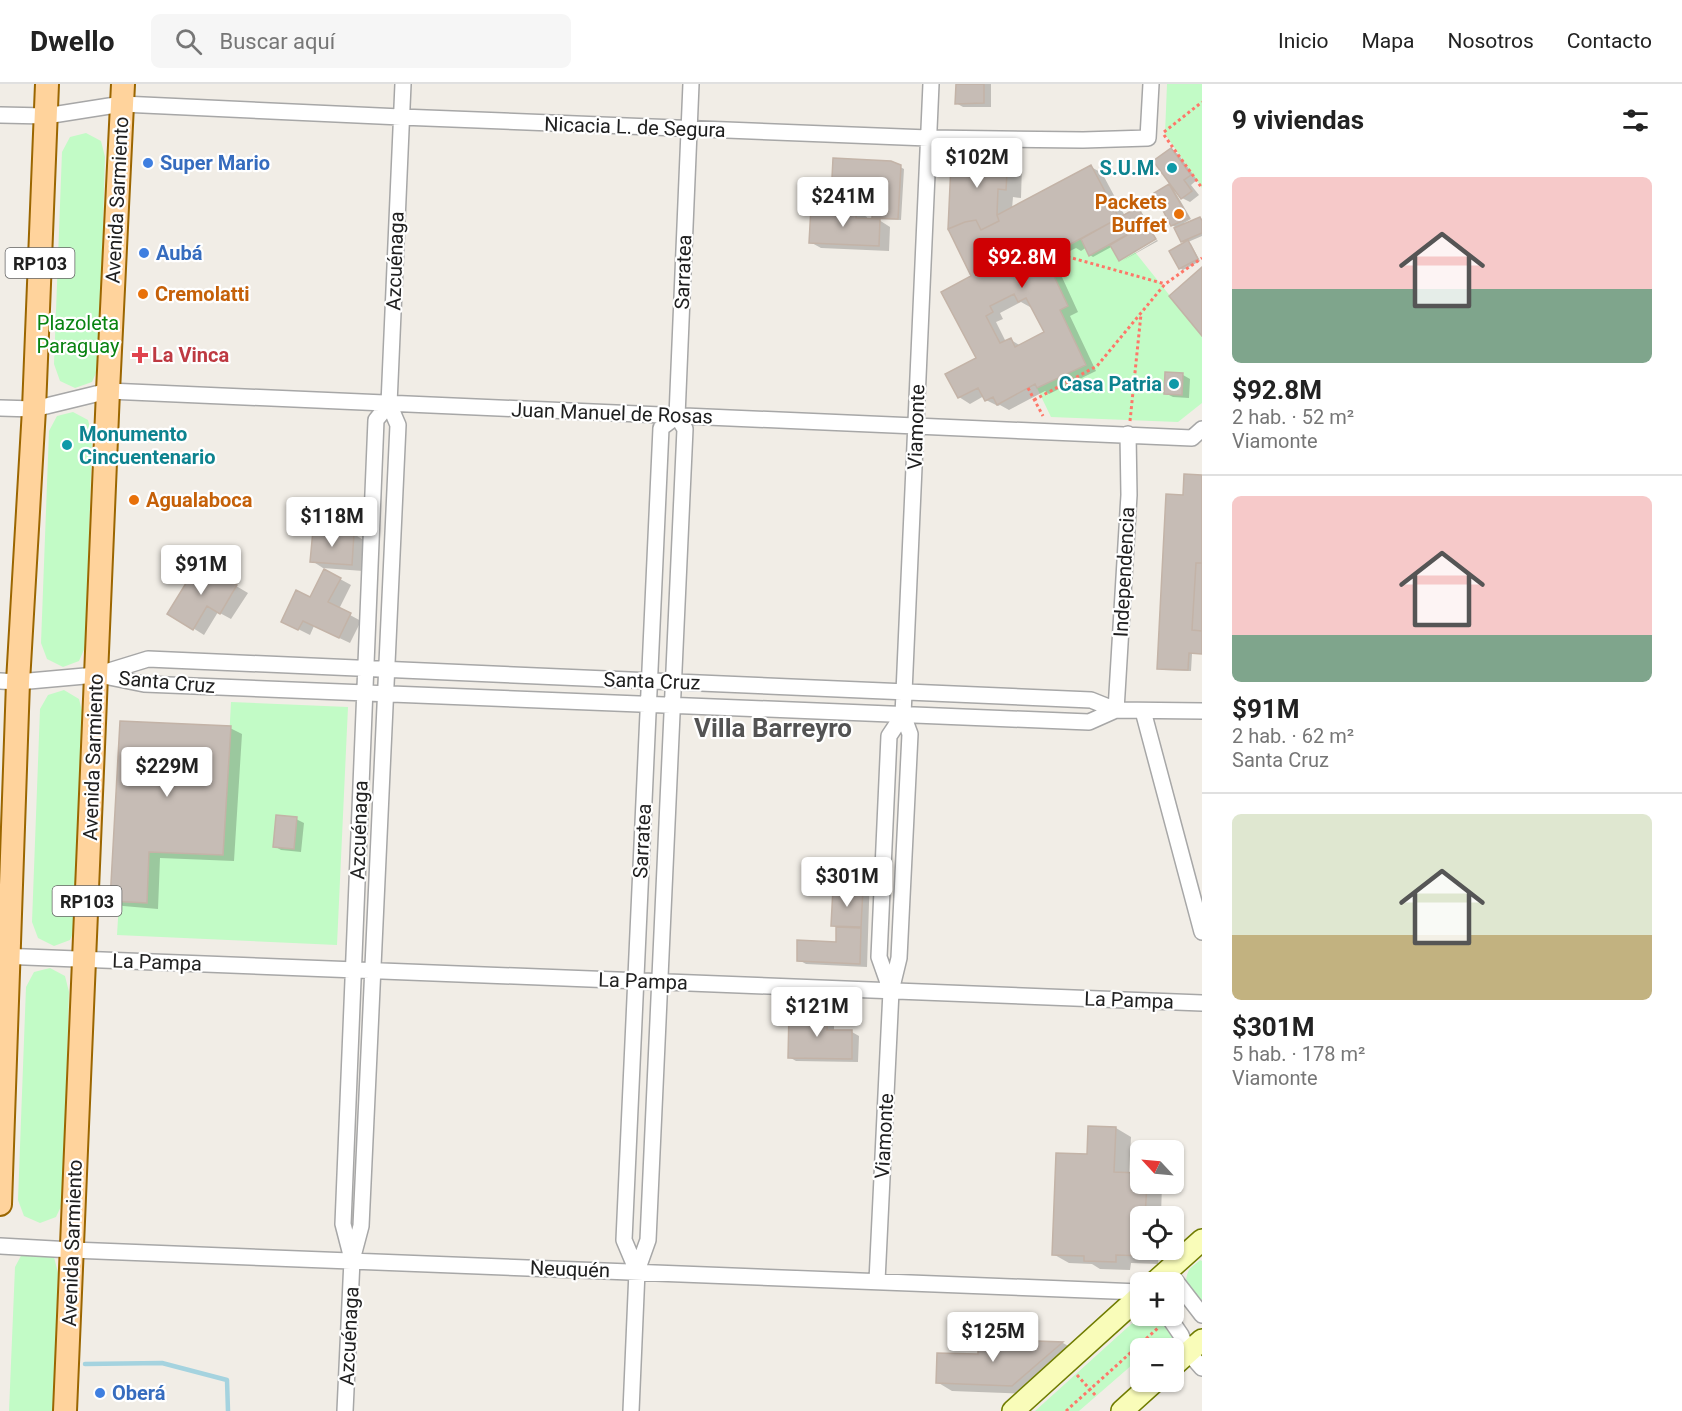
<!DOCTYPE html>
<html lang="es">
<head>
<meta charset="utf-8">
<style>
  :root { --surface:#fff; --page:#f6f6f6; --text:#222; --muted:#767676; --line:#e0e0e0; --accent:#cf0003 }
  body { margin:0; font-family:Roboto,sans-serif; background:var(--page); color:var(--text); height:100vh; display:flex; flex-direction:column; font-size:22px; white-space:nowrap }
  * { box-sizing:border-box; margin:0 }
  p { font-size:20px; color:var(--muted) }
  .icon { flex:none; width:33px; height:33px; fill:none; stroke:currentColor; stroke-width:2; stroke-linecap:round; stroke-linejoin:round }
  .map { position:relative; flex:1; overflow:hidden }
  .side { display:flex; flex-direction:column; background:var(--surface); width:480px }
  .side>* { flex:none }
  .needle { width:39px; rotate:296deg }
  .controls { position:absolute; left:1130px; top:1056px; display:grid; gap:12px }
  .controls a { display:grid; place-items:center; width:54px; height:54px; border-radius:9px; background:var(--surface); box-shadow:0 2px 4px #0004; font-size:30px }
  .price { position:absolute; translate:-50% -51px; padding:0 14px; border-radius:6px; background:#fff; color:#222; font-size:20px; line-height:39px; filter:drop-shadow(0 2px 3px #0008) }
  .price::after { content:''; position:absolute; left:50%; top:36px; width:18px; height:14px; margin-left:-9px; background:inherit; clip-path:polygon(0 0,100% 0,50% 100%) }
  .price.current { background:var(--accent); color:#fff }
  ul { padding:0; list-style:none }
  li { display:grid; align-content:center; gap:12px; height:318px; padding:0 30px }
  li+li { border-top:2px solid var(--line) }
  li span { display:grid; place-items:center; height:186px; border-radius:9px; color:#555 }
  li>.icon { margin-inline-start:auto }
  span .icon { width:108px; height:108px; fill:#fffc; stroke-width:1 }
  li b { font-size:26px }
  h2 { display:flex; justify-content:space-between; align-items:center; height:72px; padding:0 30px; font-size:26px }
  header { display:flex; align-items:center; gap:36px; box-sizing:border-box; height:84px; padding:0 30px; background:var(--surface); border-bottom:2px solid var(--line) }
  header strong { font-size:28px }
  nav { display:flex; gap:33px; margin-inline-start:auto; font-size:21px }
  .search { width:420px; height:54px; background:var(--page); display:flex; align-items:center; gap:15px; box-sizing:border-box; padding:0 21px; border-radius:9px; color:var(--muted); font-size:22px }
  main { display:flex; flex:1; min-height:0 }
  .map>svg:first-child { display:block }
  .park { fill:#c2fbc6 }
  .shadow { fill:#0003; fill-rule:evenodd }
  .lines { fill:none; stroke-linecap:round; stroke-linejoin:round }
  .stream { stroke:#a5d3df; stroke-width:4.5 }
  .building { fill:#c6bcb5; stroke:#c3b3a7; stroke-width:1.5; fill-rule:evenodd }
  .street-casing { stroke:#a7a7a7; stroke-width:18 }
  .secondary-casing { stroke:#707c01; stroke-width:24 }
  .primary-casing { stroke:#9b6600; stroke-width:26 }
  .path { stroke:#fe7769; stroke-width:3; stroke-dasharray:3 3; stroke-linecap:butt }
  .street { stroke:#fff; stroke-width:15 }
  .secondary { stroke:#f9fcb9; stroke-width:21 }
  .primary { stroke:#ffd39c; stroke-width:22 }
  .shop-dot { fill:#3f7fe0; stroke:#fff; stroke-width:2 }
  .culture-dot { fill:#0f9aa8; stroke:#fff; stroke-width:2 }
  .food-dot { fill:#e8710a; stroke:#fff; stroke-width:2 }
  .health-dot { fill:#e0444e; stroke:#fff; stroke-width:2 }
  .labels { text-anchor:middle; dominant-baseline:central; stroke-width:4.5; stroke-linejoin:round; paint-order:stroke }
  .shield { fill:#fff; stroke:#636363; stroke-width:1.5 }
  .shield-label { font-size:18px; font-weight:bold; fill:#202020 }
  .street-label { font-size:20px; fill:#202020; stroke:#fff }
  .shop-label { font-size:20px; font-weight:bold; fill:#366cbe; stroke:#fff; text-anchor:start }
  .culture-label { font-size:20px; font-weight:bold; fill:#0d838f; stroke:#fff; text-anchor:end }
  .food-label { font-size:20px; font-weight:bold; fill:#c56008; stroke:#fff; text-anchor:start }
  .park-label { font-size:20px; fill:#088311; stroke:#fff }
  .health-label { font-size:20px; font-weight:bold; fill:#be3a42; stroke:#fff; text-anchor:start }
  .district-label { font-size:26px; font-weight:bold; fill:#535353; stroke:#fff }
</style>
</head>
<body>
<header>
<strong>Dwello</strong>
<div class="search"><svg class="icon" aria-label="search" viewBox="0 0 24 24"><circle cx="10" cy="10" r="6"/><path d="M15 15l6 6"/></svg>Buscar aquí</div>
<nav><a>Inicio</a><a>Mapa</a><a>Nosotros</a><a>Contacto</a></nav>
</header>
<main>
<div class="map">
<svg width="1202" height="1327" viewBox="0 0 1202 1327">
  <rect width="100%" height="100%" fill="#f1ede6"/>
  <path class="park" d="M 1167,0 L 1202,0 L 1202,104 L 1165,50 Z
    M 86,49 L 101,57 L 105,73 L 99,282 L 92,298 L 75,304 L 60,297 L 54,280 L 62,68 L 70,53 Z
    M 1081,155 L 1089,172 L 1110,161 L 1119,176 L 1135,168 L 1202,252 L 1202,319 L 1178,338 L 1051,333 L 1037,304 L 1086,281 L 1060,226 L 1068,222 L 1045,173 Z
    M 73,328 L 88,336 L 92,352 L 86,561 L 79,577 L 63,583 L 47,575 L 41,559 L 49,347 L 57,332 Z
    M 64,606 L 79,615 L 83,631 L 77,840 L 70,856 L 54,862 L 38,854 L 32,838 L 40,625 L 48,611 Z
    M 231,618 L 348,623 L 337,861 L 117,851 L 119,818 L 147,819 L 149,768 L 223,771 Z
    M 50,884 L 65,892 L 69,908 L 63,1118 L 56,1133 L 40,1139 L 24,1132 L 18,1116 L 26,903 L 34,888 Z
    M 39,1164 L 54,1173 L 58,1189 L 53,1327 L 9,1327 L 15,1183 L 23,1168 Z
    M 1200,1176 L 1202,1177 L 1202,1220 C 1192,1212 1181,1201 1189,1186 C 1191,1183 1197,1179 1200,1176 Z
    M 1155,1232 C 1171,1238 1182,1250 1173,1267 L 1173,1264 L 1140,1264 L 1140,1274 L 1079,1327 L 1035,1327 L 1139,1233 Z"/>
  <path class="shadow" d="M 957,0 L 991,0 L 991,23 L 963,23 L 956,19 Z
    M 1171,66 L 1178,70 L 1197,96 L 1191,101 L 1199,111 L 1190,118 L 1182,114 L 1176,105 L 1174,106 L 1191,135 L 1184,139 L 1185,141 L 1200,134 L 1202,135 L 1202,152 L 1188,158 L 1191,160 L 1200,177 L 1183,186 L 1180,184 L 1185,159 L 1182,157 L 1175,143 L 1172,141 L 1169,101 L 1176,105 Z
    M 1007,72 L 1022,81 L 1021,114 L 1013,113 L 1012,125 L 1091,83 L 1102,89 L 1125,132 L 1138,125 L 1141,127 L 1156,154 L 1120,175 L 1113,162 L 1093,173 L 1090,171 L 1087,163 L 1081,167 L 1076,164 L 1058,173 L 1056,180 L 1078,228 L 1070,232 L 1096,287 L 1049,310 L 1045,307 L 1009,326 L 1000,321 L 998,322 L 986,316 L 984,312 L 970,320 L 959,313 L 978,275 L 973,193 L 949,145 ZM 1021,218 L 1030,223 L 1032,222 L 1046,249 L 1021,262 L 1011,256 L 1006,258 L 996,238 L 1003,235 L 1000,229 Z
    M 891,78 L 904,85 L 901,136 L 877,135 L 874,133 L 876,97 L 837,95 L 834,94 Z
    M 856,127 L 867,133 L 867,136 L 879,136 L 890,143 L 889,167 L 821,164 L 810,158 Z
    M 1157,156 L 1158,157 L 1122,177 Z
    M 1183,291 L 1190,295 L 1189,314 L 1173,313 L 1165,309 Z
    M 1202,393 L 1202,570 L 1192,570 L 1191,587 L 1162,586 L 1159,584 L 1184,412 Z
    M 314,448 L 354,450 L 365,457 L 363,487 L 323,484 L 312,477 Z
    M 199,480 L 248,509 L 231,535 L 218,528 L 204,551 L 169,529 Z
    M 340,495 L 351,501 L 339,525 L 361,537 L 350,559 L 314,542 L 310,551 L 294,543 L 311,515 Z
    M 230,644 L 242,650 L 234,777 L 160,774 L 158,825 L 123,822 L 111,816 Z
    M 296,735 L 304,739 L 301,768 L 281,766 L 274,762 Z
    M 863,783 L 870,787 L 867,883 L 806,880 L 799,876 L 837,860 L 838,844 L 832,841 L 834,807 L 827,807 L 820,803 Z
    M 827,930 L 834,935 L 834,948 L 852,948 L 859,952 L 858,978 L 796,977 L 789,973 Z
    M 1116,1044 L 1131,1053 L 1129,1090 L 1140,1091 L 1140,1100 L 1162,1100 L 1161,1132 L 1140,1132 L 1140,1166 L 1159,1166 L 1158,1180 L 1131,1179 L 1130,1186 L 1100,1185 L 1092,1180 L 1069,1179 L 1053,1170 L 1089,1072 Z
    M 980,1256 L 1063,1259 L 1077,1267 L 1028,1310 L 952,1307 L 937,1298 L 979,1272 Z"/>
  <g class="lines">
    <path class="stream" d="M 85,1280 L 162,1279 L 227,1296 L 228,1327"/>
  </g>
  <path class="building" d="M 956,0 L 984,0 L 984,19 L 955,20 Z
    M 1171,64 L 1191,91 L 1184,96 L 1192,107 L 1181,115 L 1153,77 Z
    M 965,69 L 1008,71 L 1006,106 L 998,105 L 997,131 L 999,137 L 981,146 L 976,136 L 965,138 L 948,145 L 951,80 Z
    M 833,74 L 891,77 L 901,81 L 898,135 L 872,134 L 874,96 L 832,94 Z
    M 1091,81 L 1119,134 L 1069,161 L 1066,157 L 1047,167 L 1045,173 L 1068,222 L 1060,226 L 1086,281 L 1037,304 L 1035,300 L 997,321 L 993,313 L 985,317 L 978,304 L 958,314 L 945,290 L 976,274 L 941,208 L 971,192 L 948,145 L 965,138 L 976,136 L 981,146 L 999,137 L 997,131 ZM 1014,210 L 1018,218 L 1026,214 L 1044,248 L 1015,263 L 1011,254 L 1000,259 L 986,232 L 993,228 L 990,222 Z
    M 1169,100 L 1189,134 L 1171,142 L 1154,109 Z
    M 811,123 L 857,125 L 856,134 L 880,135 L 879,162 L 809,159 Z
    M 1138,123 L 1146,140 L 1089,172 L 1081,155 Z
    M 1200,133 L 1202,137 L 1202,149 L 1181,158 L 1174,144 Z
    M 1146,140 L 1156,155 L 1119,177 L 1110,161 Z
    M 1188,156 L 1198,175 L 1179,185 L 1169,167 Z
    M 1202,183 L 1202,252 L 1169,212 Z
    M 1165,288 L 1183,289 L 1182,311 L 1164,310 Z
    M 1184,390 L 1202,391 L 1202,479 L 1196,479 L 1192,546 L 1202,547 L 1202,570 L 1189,569 L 1188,586 L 1157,585 L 1166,410 L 1183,411 Z
    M 313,446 L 354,449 L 352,481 L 310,478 Z
    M 199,478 L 237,501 L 220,530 L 207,522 L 193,546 L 167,530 Z
    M 1196,479 L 1202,479 L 1202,547 L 1192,546 Z
    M 324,485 L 341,494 L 328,518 L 351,529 L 339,554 L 303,537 L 298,546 L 281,538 L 296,506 L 310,513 Z
    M 120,637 L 231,642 L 223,771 L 149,768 L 147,819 L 110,817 Z
    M 276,731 L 297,733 L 294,765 L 273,763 Z
    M 821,778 L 863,781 L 863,805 L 819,804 Z
    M 833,804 L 863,805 L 861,843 L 831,842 Z
    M 836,843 L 861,844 L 860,880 L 797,877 L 797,856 L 836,858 Z
    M 789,928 L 828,929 L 827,946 L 852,946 L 852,975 L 788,974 Z
    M 1088,1042 L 1116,1043 L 1114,1088 L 1140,1089 L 1140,1100 L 1147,1100 L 1145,1132 L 1140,1132 L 1140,1166 L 1144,1166 L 1144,1172 L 1116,1171 L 1116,1178 L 1084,1177 L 1084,1172 L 1052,1171 L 1056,1069 L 1087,1070 Z
    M 978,1255 L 1063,1258 L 1012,1302 L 936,1299 L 937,1269 L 978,1270 Z"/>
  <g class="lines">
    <g class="street-casing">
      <path id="street" d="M 0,31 L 46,32 L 122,20 L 401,33 L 928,54 L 1083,56 L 1148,54 L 1151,0
        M 0,324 L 34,325 L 108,307 L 1192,354 L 1202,345
        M 99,591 L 144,600 L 1089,638 L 1116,626
        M 0,597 L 18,598 L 96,591 L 148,575 L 1091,616 L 1116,626 L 1202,627
        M 1116,626 L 1129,411 L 1128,350
        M 1143,627 L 1202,848
        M 0,872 L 1202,919
        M 891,907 L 879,873 L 889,652 L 903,631
        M 0,1162 L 72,1166 L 1140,1208
        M 352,1175 L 343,1140 L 376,336 L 389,320
        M 637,1187 L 624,1156 L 661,344 L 677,332
        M 1168,1187 L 1202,1231
        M 877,1197 L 891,907 L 899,874 L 910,650 L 903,631 L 931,0
        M 1168,1232 L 1181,1251 L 1188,1268 L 1202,1284
        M 345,1327 L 352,1176 L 361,1142 L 398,341 L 389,320 L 403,0
        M 631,1327 L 637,1187 L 648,1156 L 685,345 L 677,332 L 691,0"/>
    </g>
    <g class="secondary-casing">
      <path id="secondary" d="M 1155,1198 L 1202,1156
        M 1173,1282 L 1202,1256
        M 1013,1327 L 1140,1212
        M 1122,1327 L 1154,1298"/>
    </g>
    <g class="primary-casing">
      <path id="primary" d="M 0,1120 L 18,598 L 34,325 L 47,0
        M 65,1327 L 108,307 L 123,0"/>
    </g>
    <path class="path" d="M 1164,48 L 1202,18
      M 1164,51 L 1202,104
      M 1044,167 L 1047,167 L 1165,200
      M 1028,304 L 1043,332
      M 1034,316 L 1097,282 L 1165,200 L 1202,174
      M 1130,337 L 1141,230
      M 1077,1291 L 1096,1312
      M 1066,1327 L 1158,1244"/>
    <use href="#street" class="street"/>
    <use href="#secondary" class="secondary"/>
    <use href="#primary" class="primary"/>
  </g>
  <g class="shop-dot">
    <circle cx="148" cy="79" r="6"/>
    <circle cx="144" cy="169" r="6"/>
    <circle cx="100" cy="1309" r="6"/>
  </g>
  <g class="culture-dot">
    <circle cx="1172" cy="84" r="6"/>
    <circle cx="1174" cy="300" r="6"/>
    <circle cx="67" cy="361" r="6"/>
  </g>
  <g class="food-dot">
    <circle cx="1179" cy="130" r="6"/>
    <circle cx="143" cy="210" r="6"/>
    <circle cx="134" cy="416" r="6"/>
  </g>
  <path class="health-dot" d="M137 262h6v6h6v6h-6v6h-6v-6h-6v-6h6z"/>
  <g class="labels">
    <g class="shield">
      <rect x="5.5" y="164" width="69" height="30" rx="4.5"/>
      <rect x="52.5" y="802" width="69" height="30" rx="4.5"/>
    </g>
    <g class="shield-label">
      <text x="40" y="179">RP103</text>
      <text x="87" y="817">RP103</text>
    </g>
    <g class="street-label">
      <text transform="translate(635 43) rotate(2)">Nicacia L. de Segura</text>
      <text transform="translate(117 116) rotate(-87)">Avenida Sarmiento</text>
      <text transform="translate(395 177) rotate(-88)">Azcuénaga</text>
      <text transform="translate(683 188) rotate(-88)">Sarratea</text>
      <text transform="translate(612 329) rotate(2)">Juan Manuel de Rosas</text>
      <text transform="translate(916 343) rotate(-88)">Viamonte</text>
      <text transform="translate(1124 488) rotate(-87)">Independencia</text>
      <text transform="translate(652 597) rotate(2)">Santa Cruz</text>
      <text transform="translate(167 598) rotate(5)">Santa Cruz</text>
      <text transform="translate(93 673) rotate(-88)">Avenida Sarmiento</text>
      <text transform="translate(359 746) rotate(-88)">Azcuénaga</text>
      <text transform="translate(642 757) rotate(-87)">Sarratea</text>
      <text transform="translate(157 878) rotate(2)">La Pampa</text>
      <text transform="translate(643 897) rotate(2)">La Pampa</text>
      <text transform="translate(1129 916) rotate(2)">La Pampa</text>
      <text transform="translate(884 1052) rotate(-87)">Viamonte</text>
      <text transform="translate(72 1159) rotate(-88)">Avenida Sarmiento</text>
      <text transform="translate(570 1185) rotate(2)">Neuquén</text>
      <text transform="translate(349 1252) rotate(-87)">Azcuénaga</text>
    </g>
    <g class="shop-label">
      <text x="160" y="79">Super Mario</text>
      <text x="156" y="169">Aubá</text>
      <text x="112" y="1309">Oberá</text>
    </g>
    <g class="culture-label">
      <text x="1160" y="84">S.U.M.</text>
      <text x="1162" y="300">Casa Patria</text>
      <text x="79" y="350" text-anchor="start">Monumento<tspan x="79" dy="23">Cincuentenario</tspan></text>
    </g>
    <g class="food-label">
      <text x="1167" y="118" text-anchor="end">Packets<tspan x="1167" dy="23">Buffet</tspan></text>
      <text x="155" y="210">Cremolatti</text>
      <text x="146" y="416">Agualaboca</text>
    </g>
    <g class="park-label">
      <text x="78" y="239">Plazoleta<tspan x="78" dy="23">Paraguay</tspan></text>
    </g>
    <g class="health-label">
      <text x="152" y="271">La Vinca</text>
    </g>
    <g class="district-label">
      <text x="773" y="644">Villa Barreyro</text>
    </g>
  </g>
</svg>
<div class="controls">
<a><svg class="needle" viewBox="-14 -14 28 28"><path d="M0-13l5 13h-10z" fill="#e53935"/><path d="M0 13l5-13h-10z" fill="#767676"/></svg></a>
<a><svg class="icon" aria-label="locate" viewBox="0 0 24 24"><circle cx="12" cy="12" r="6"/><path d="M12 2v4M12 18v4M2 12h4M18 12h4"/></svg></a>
<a>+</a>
<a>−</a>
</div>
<b class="price" style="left:977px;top:105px">$102M</b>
<b class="price" style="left:843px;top:144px">$241M</b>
<b class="price current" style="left:1022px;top:205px">$92.8M</b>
<b class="price" style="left:332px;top:464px">$118M</b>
<b class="price" style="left:201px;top:512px">$91M</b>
<b class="price" style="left:167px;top:714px">$229M</b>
<b class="price" style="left:847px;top:824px">$301M</b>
<b class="price" style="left:817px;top:954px">$121M</b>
<b class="price" style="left:993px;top:1279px">$125M</b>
</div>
<section class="side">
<h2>9 viviendas<svg class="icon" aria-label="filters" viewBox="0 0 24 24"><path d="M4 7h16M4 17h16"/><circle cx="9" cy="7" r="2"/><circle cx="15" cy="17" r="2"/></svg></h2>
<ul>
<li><span style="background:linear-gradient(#f6c9c9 60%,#7fa58c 0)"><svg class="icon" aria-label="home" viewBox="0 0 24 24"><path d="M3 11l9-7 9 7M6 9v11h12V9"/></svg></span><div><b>$92.8M</b><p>2 hab. · 52 m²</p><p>Viamonte</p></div></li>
<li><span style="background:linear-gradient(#f6c9c9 75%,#7fa58c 0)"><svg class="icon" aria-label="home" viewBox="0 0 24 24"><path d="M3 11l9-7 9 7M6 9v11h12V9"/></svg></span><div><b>$91M</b><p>2 hab. · 62 m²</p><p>Santa Cruz</p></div></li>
<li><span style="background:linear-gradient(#dfe7d0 65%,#c2b280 0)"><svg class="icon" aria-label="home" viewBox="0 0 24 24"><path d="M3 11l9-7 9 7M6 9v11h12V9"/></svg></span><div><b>$301M</b><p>5 hab. · 178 m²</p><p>Viamonte</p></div></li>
</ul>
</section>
</main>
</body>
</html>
